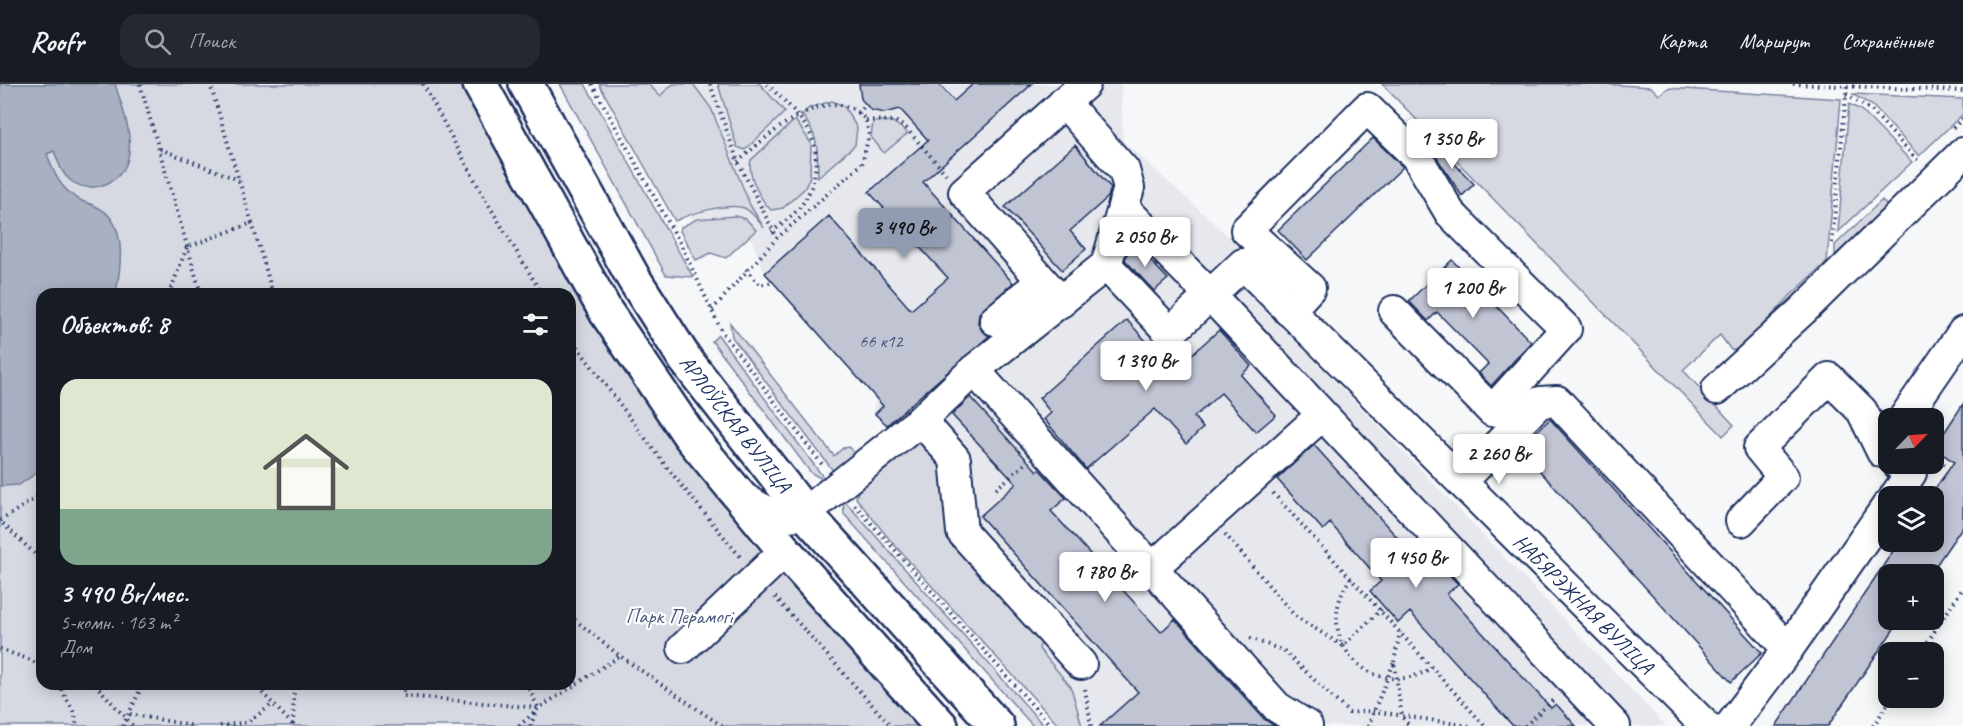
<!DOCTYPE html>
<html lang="ru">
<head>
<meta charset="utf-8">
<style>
  :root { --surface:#171b24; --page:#242831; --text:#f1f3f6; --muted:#9ea1a6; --line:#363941; --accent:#919bb2 }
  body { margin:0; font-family:Caveat,sans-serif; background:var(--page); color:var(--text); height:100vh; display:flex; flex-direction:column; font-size:22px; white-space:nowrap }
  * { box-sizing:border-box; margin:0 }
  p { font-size:20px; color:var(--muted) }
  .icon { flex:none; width:33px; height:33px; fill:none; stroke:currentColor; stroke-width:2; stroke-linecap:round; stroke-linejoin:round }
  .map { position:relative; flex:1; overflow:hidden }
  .drawer { position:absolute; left:36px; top:204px; width:540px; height:402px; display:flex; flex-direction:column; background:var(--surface); border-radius:18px; box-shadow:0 3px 15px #0003 }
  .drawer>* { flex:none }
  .needle { width:39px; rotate:65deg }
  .tools { position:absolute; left:1878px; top:324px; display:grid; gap:12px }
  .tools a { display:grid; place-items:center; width:66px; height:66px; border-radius:12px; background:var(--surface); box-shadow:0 3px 15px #0003; font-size:30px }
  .price { position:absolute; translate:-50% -51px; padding:0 14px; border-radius:6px; background:#fff; color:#222; font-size:20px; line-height:39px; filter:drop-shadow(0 2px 3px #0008) }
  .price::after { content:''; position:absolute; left:50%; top:36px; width:18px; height:14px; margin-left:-9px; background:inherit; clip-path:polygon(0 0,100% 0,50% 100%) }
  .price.on { background:var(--accent); color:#111 }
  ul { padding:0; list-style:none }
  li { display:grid; align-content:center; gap:12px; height:318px; padding:0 24px }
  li+li { border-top:2px solid var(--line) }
  li span { display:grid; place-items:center; height:186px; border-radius:18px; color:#555 }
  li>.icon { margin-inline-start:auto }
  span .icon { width:108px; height:108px; fill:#fffc; stroke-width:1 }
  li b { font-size:26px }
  h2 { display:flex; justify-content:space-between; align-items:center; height:72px; padding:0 24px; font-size:26px }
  header { display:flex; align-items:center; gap:36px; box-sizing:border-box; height:84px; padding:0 30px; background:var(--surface); border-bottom:2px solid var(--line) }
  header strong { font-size:28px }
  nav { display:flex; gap:33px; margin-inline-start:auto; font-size:21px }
  .search { width:420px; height:54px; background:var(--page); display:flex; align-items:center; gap:15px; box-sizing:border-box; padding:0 21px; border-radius:18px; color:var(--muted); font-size:22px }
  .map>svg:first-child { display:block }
  .built { fill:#e6e8ee }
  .green { fill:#d6d9e2; stroke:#7884a0; stroke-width:1.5; fill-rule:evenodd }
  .water { fill:#a9b0c1; stroke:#707c99; stroke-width:1.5 }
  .building { fill:#c0c4d3; stroke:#1b2f5e; stroke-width:1.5 }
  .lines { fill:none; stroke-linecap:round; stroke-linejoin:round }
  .minor-casing { stroke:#1b2f5e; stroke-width:34 }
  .major-casing { stroke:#1b2f5e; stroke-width:38 }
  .path { stroke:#1b2f5e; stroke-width:4; stroke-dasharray:1.5 4.5; stroke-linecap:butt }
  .minor { stroke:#fff; stroke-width:30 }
  .major { stroke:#fff; stroke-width:33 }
  .labels { text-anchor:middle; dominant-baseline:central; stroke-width:4.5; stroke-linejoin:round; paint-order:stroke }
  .number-label { font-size:18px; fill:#44547b }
  .street-label { font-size:21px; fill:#1b2f5e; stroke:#fff }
  .park-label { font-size:21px; fill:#4a5a7f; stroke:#fff }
</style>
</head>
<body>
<header>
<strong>Roofr</strong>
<div class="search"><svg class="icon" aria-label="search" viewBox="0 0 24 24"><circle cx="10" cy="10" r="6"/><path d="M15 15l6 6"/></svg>Поиск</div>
<nav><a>Карта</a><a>Маршрут</a><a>Сохранённые</a></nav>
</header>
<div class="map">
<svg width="1963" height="642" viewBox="0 0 1963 642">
  <rect width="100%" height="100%" fill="#f6f7f9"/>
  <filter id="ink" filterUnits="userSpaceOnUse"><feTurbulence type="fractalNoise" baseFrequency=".0167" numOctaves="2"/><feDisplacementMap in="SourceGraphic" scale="12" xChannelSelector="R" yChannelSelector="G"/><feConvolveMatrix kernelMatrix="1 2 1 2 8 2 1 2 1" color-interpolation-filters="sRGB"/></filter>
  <g filter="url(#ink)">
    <path class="built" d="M 621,0 L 1121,0 L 1123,57 L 1267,187 L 1248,206 L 1666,642 L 1059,642 L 890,456 L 892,346 L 873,328 L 875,314 L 765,189 L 746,143 L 698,147 Z"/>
    <path class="green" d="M 0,0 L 467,0 L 556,165 L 919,642 L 0,642 ZM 42,210 L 570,210 L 570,600 L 42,600 Z
      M 560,0 L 585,0 L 693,193 L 666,191 Z
      M 599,0 L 648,0 L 660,12 L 673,0 L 693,0 L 711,24 L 750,121 L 764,144 C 759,138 752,127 744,124 C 727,119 691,129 675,137 Z
      M 718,0 L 760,0 L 785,28 L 745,66 L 737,63 Z
      M 1382,0 L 1602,0 L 1651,3 L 1659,11 L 1668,4 L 1841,15 L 1827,178 L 1790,212 L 1740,266 L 1731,266 L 1720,251 L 1683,286 L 1734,341 L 1723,352 Z
      M 1852,10 L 1963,15 L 1963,30 L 1919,72 L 1873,22 Z
      M 832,17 L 844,22 L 857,44 L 855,61 L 818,93 C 817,65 820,54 802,31 L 809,24 Z
      M 1849,20 L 1861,26 L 1912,78 L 1838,148 Z
      M 795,36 L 811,59 L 810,92 L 805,104 L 783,124 L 771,126 C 760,115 747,91 751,76 Z
      M 884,37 L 893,38 L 908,49 L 884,69 L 871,53 L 873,38 Z
      M 1882,116 L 1888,123 L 1835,171 L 1835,161 Z
      M 735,132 L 746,135 L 756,146 L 726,174 L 711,169 L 696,176 L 680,147 L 681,143 L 697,135 Z
      M 730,239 L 834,372 L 843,364 L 849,363 L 857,372 L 834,388 L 732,253 Z
      M 718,251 L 826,397 L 811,389 L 712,257 Z
      M 918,354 L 938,363 L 956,454 L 1043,551 L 1039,565 L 1071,603 L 1082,642 L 1059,642 L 890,456 L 856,414 L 860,401 Z
      M 843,415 L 1044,642 L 1033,642 L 844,430 Z"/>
    <path class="water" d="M 0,0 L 115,0 C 122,23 135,54 127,78 C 119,101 88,111 70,96 C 61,89 58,77 54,67 L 47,70 C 54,90 61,107 82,117 C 92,121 103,124 110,133 C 126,153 120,186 116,210 L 42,210 L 42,385 L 19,401 L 1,402 Z"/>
    <path class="building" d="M 859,0 L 939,0 L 954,17 L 973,0 L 1032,0 L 923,98 L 1013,199 L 979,229 L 978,239 L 982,247 L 989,252 L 887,341 L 875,330 L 883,322 L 765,189 L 829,132 L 911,226 L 948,194 L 869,108 L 928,56 L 900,25 L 884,29 L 871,26 L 861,15 Z
      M 1373,54 L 1403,83 L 1307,176 L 1278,146 Z
      M 1431,55 L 1474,100 L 1462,112 L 1427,59 Z
      M 1075,61 L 1111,104 L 1108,113 L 1070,147 L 1086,165 L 1062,186 L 1005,123 Z
      M 1131,157 L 1168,195 L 1154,207 L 1125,176 Z
      M 1452,176 L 1531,258 L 1491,302 L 1479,289 L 1488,280 L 1437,228 L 1428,237 L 1409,217 Z
      M 1127,236 L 1173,287 L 1219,246 L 1251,282 L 1241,291 L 1276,331 L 1256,348 L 1221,309 L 1194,333 L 1203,344 L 1186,360 L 1155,325 L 1086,385 L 1044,335 L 1051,329 L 1039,314 Z
      M 970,313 L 1037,387 L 1039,385 L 1066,414 L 1051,427 L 1161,548 L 1175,535 L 1264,635 L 1275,642 L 1100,642 L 1138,608 L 980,432 L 1016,400 L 952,331 Z
      M 1963,320 L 1963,442 L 1930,490 L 1888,490 L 1888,536 L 1900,536 L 1828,642 L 1776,642 L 1899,458 L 1934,458 L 1934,406 L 1954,378 L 1934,364 Z
      M 1550,335 L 1762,569 L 1731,598 L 1519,364 Z
      M 1314,361 L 1423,482 L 1433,473 L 1458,500 L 1447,510 L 1551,624 L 1556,620 L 1576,642 L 1513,642 L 1410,528 L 1398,539 L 1370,507 L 1381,497 L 1330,439 L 1323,446 L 1277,395 Z"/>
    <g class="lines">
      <g class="minor-casing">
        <g id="minor">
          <path d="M 1123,123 L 1210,211 L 1615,642"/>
          <path id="s1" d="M 1106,181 L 1170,249 L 1243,180 L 1706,642"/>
          <path d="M 1061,218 L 964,108 L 1085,0"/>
          <path d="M 1289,227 L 1310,204 L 1246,146 L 1367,24 L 1417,73 L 1450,129 L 1566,245 L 1492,327 L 1394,227"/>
          <path d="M 995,236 L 1042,197"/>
          <path d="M 974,286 L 1277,623 L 1307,642"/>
          <path d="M 1717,305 L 1803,226 L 1963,69"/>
          <path d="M 1904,334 L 1963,248"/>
          <path d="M 921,336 L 955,375 L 962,448 L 1081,580"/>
          <path d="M 1462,397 L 1540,318 L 1557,317 L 1788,565 L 1730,642"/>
          <path d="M 739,411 C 760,425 780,438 805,429 L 921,336 L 974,286 L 1106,181 L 1129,104 L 1124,86 L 1064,18"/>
          <path d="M 1895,412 L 1911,389 L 1898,380"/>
          <path d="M 1741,437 L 1783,393 L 1759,364 L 1829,294 L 1862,327 L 1882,368"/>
          <path d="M 1152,484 L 1321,332"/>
          <path d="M 683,564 L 785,467"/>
          <path d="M 1788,565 L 1888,421"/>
        </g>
      </g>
      <g class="major-casing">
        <g id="major">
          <path d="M 480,0 L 606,228 L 690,352 L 785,467 L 941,642"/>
          <path id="s2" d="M 526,0 L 634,195 L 685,275 L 805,429 L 997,642"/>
        </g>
      </g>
      <path class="path" d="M 140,0 L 201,210
        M 423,0 L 484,113 L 542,210
        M 592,0 L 682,163 L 722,248 L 824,383
        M 710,0 L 738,78 L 777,154
        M 767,0 C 780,13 795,26 805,41 C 822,64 818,101 800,123 C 793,132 781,140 772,148
        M 1793,0 L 1963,7
        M 1846,11 L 1871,26 L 1918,77
        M 866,36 L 895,37 L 906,44 L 946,90
        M 1953,44 L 1963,34
        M 160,65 L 239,96
        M 738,78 C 765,53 824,0 859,29
        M 252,139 L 273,210
        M 1832,159 L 1847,0
        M 746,185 L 760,201 L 773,198
        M 169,210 L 187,163 L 252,139 L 210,0
        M 712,226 L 777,154 L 862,80 L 869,51 L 866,36 L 859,29 L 865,21
        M 570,253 L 665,381 L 742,475
        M 1934,373 L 1950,384
        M 996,405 L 1025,380
        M 1273,409 L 1485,642
        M 42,410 L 0,437 L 34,469 L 42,483
        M 855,421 L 1051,642
        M 1225,450 L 1295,532 L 1343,562 L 1384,523
        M 1351,494 C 1308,552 1371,621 1432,584
        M 775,513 L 891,642
        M 570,532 L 620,572 L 722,642
        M 1250,554 L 1284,567 L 1349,629 L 1372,627 L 1470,642
        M 0,565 L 31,576 L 42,583
        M 1921,568 L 1963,504
        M 1394,578 L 1400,548
        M 59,600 L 75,631 L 77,642
        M 95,600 L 133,642
        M 254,600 L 294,642
        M 404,600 L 404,612 L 539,624
        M 526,600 L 538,623
        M 1085,605 L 1091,642
        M 130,630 L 194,642
        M 293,641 L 294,600
        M 123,642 L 143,600
        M 220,642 L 248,638 L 273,620
        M 519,642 L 539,624 L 620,572
        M 530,642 L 537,627
        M 1368,642 L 1394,578 L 1402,633 L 1410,642
        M 1525,642 L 1555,614
        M 1873,642 L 1892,614"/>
      <use href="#minor" class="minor"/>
      <use href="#major" class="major"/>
    </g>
  </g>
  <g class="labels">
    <g class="number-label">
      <text x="881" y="257">66 к12</text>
    </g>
    <g class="street-label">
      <text stroke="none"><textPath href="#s2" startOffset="400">АРЛОЎСКАЯ ВУЛІЦА</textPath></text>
      <text stroke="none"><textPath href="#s1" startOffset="675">НАБЯРЭЖНАЯ ВУЛІЦА</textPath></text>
    </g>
    <g class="park-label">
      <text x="679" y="532">Парк Перамогі</text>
    </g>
  </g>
</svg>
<div class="tools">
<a><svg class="needle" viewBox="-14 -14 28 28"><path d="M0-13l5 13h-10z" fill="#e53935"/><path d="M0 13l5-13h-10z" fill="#9ea1a6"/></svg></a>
<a><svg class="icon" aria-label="layers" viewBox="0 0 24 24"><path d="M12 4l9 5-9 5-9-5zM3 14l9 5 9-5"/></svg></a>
<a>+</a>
<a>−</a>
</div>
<b class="price" style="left:1452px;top:86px">1 350 Br</b>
<b class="price on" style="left:904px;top:175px">3 490 Br</b>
<b class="price" style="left:1145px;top:184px">2 050 Br</b>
<b class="price" style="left:1473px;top:235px">1 200 Br</b>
<b class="price" style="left:1146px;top:308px">1 390 Br</b>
<b class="price" style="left:1499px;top:401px">2 260 Br</b>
<b class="price" style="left:1416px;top:505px">1 450 Br</b>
<b class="price" style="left:1105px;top:519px">1 780 Br</b>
<section class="drawer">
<h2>Объектов: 8<svg class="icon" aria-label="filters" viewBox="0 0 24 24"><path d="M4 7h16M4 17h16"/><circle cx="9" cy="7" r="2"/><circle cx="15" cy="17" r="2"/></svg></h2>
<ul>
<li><span style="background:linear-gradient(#dfe7d0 70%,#7fa58c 0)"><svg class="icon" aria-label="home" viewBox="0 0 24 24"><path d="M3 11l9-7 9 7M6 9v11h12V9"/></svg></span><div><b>3 490 Br/мес.</b><p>5-комн. · 163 m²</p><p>Дом</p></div></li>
</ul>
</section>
</div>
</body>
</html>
